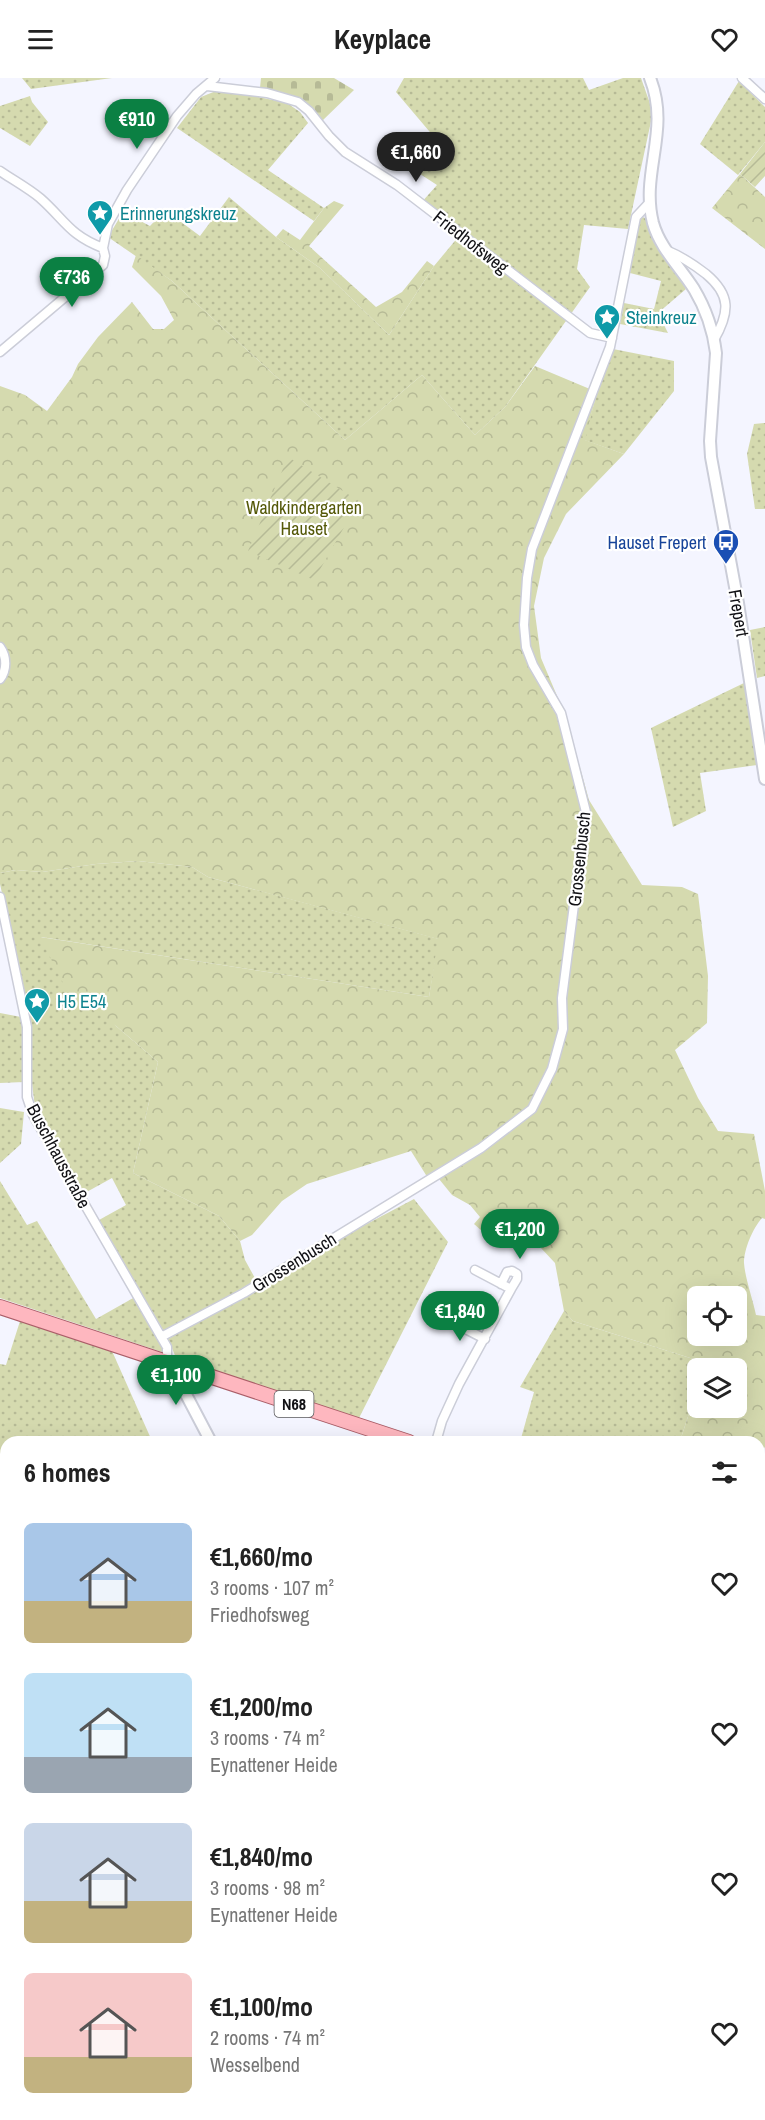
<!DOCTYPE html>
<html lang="en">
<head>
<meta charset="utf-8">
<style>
  :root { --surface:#fff; --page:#f2f2f2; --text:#222; --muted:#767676; --accent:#0b8043 }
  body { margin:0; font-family:"Archivo Narrow",sans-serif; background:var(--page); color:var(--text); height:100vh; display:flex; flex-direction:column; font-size:22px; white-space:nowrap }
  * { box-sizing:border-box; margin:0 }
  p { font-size:20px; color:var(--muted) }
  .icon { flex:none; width:33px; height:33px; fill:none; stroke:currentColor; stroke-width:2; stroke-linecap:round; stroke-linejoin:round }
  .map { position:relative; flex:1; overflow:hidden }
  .sheet { position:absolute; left:0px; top:1358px; width:765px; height:686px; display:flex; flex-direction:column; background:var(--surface); border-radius:18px 18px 0 0; box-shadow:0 6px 24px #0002 }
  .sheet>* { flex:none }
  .fabs { position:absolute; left:687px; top:1208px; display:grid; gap:12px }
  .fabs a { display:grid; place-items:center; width:60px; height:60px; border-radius:9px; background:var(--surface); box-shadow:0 6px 24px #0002; font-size:30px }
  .price { position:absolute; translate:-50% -51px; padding:0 14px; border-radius:21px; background:var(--accent); color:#fff; font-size:20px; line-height:39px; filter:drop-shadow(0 2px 3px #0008) }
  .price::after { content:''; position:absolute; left:50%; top:36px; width:18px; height:14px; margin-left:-9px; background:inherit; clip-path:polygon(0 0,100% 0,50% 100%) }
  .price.on { background:#222; color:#fff }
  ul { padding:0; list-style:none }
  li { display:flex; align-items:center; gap:18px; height:150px; padding:0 24px }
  li span { display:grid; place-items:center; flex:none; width:168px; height:120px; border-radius:9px; color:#555 }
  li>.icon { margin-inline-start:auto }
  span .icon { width:72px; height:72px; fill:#fffc; stroke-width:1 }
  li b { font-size:26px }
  h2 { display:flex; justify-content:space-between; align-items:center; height:72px; padding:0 24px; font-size:26px }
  header { display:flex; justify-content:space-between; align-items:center; height:78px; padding:0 24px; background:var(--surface); font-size:27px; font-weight:800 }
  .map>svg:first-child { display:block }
  .grass { fill:url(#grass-dots) }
  .forest { fill:url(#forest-crowns); fill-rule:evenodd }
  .cemetery { fill:url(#cemetery-stones) }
  .garden { fill:url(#garden-furrows) }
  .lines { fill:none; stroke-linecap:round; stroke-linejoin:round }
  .stream { stroke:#507686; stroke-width:2 }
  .minor-casing { stroke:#cbcdd8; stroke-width:11 }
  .tertiary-casing { stroke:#cbcdd8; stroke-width:14 }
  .primary-casing { stroke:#aa5e68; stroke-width:16 }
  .motorway-casing { stroke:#aa5e68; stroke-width:18 }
  .minor { stroke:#fff; stroke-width:8 }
  .tertiary { stroke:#fff; stroke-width:10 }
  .primary { stroke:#feb7bf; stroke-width:14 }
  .motorway { stroke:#fd8795; stroke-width:15 }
  .labels { text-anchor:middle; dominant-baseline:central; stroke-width:4.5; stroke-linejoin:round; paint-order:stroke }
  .shield { fill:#fff; stroke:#58585b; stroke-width:1.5 }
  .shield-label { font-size:16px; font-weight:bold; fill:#111115 }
  .culture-label { font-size:18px; fill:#0d838f; stroke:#fff; text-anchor:start }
  .street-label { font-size:18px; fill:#111115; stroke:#fff }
  .park-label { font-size:18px; fill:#545808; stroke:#fff }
  .transit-label { font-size:18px; fill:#164399; stroke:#fff; text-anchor:end }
</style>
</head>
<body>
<header><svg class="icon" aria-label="menu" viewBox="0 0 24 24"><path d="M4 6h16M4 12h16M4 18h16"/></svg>Keyplace<svg class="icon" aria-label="heart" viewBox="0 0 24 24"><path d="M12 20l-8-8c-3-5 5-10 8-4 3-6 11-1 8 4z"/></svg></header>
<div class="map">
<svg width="765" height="2042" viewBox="0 0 765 2042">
  <defs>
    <pattern id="grass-dots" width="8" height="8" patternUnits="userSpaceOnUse" patternTransform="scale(1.5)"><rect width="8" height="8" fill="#d5daaf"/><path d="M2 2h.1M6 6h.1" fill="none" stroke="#b6ba96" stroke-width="1.8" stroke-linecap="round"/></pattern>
    <pattern id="forest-crowns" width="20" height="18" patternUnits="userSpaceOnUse" patternTransform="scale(1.5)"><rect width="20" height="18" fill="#d5daaf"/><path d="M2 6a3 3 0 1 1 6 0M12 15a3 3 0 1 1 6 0" fill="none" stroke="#b6ba96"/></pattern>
    <pattern id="cemetery-stones" width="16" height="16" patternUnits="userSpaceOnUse" patternTransform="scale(1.5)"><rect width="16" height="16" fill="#d5daaf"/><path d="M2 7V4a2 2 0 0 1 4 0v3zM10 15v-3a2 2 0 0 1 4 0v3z" fill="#b6ba96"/></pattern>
    <pattern id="garden-furrows" width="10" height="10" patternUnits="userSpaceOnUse" patternTransform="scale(1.5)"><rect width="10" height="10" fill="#d5daaf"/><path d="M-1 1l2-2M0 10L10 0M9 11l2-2" fill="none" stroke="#b6ba96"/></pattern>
  </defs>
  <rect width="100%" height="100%" fill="#f4f5ff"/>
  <path class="grass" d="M 22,0 L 112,0 L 31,11 Z
    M 404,0 L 583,0 L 589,12 L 623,0 L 641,0 L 653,34 L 628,151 L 584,147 L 577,191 L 590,209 L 505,329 L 475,357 L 422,297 L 345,362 L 172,203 L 108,159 L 123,134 L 150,148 L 165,132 L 200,158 L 229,119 L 276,159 L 320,190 L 389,257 L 434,188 L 459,158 L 420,126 L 437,107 L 417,94 L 440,66 L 396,14 Z
    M 739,3 L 765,29 L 765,64 L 738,97 L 700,66 Z
    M 221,11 L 287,25 L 300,34 L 308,45 L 268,92 L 324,130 L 314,143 L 177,50 L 201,19 Z
    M 30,18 L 32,24 L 48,44 L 30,68 L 0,50 L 0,28 Z
    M 643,139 L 646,141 L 660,170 L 686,211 L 658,235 L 668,255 L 620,246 L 624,225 L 654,231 L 661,203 L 630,195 L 639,142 Z
    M 613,271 L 674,283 L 674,313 L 624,376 L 584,362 L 597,315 Z
    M 765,345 L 765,431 L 755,431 L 747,376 L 754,346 Z
    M 765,549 L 765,598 L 757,600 L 750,552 Z
    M 744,605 L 757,687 L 700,695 L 706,733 L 673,749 L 651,650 Z
    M 138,783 L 192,789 L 208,799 L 439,861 L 429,919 L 41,859 L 116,948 L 158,984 L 133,1095 L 219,1138 L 240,1163 L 245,1182 L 256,1202 L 168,1254 L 163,1252 L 99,1142 L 126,1127 L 112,1100 L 83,1116 L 35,1029 L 32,1006 L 31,949 L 0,806 L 0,795 L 16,792 L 42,794 L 96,786 Z
    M 0,935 L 21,939 L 24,953 L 24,1004 L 0,1005 Z
    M 0,1030 L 24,1034 L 21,1066 L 0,1085 Z
    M 0,1103 L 27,1147 L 37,1143 L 96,1241 L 135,1219 L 165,1275 L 0,1220 Z
    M 414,1121 L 448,1164 L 359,1340 L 177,1282 L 168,1261 L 257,1204 Z
    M 564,1233 L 573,1243 L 706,1285 L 704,1290 L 698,1290 L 697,1311 L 680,1363 L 520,1364 L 534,1314 L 520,1309 Z
    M 21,1240 L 112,1273 L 152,1363 L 6,1364 L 6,1688 L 0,1692 L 0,1286 L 6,1287 Z
    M 759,1743 L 765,1743 L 765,2042 L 571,2042 L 568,2037 L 759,2037 Z
    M 85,2037 L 177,2037 L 181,2042 L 88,2042 Z
    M 205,2037 L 365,2037 L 366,2042 L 208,2042 Z"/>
  <path class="forest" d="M 740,96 L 765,119 L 765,171 L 712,130 Z
    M 334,123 L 344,127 L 309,168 L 376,229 L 402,214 L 427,183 L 434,188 L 389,257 L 320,190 L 276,159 L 283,151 L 300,162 L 324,130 Z
    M 136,177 L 172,203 L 345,362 L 422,297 L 475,357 L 505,329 L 535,288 L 597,314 L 585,362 L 624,376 L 566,436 L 544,480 L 534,528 L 541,580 L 566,639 L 589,722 L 642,807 L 682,809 L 698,816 L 708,898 L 707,945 L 675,972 L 698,1020 L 718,1053 L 754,1056 L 765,1113 L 765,1141 L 762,1140 C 753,1150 744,1171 744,1185 C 745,1200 753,1222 756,1237 L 765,1238 L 765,1369 L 759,1375 L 759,1364 L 680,1363 L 697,1311 L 698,1329 L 736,1329 L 736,1290 L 704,1290 L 706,1285 L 573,1243 L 564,1233 L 555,1185 L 540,1169 L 532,1152 C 512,1153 515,1152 507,1169 L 500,1169 L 474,1146 L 480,1139 L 470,1127 L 452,1117 L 439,1101 L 426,1097 L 411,1073 L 307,1106 L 282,1123 L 252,1157 L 240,1163 L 219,1138 L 133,1095 L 158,984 L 116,948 L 68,915 L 40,859 L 429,919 L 438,861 L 208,799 L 192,789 L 138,783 L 96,786 L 42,794 L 16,792 L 0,795 L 0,308 L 25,317 L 47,333 L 72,299 L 78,286 L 98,259 L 132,224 L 153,251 L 164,251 L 174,242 L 161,218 L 132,189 ZM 698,1218 L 736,1218 L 736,1257 L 698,1257 Z
    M 6,1688 L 6,1872 L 0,1861 L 0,1692 Z
    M 0,1995 L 6,2005 L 6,2037 L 25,2037 L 28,2042 L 0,2042 Z"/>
  <path class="cemetery" d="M 261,0 L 334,0 L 354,12 L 321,44 C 303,17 289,17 260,10 Z"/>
  <path class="garden" d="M 765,64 L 765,98 L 755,109 L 740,96 Z
    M 288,379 L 359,423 L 314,502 L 248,473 Z"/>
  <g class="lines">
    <path class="stream" d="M 0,1729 L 6,1733
      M 187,2037 L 188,2042"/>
    <g class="minor-casing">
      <path id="minor" d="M 742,0 L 765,21
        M 207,8 L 267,15 L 298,24 L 309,33 L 329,58 L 345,74 L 397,107 L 590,255 L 612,260
        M 0,93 C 13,102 28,110 40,120 C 65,142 69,157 103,170
        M 666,172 C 681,178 693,186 706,196 C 731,217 730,234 714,262
        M 0,274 L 103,187 L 105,178 L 103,170 L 108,146 L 127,112 L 177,38 L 196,16 L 215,0
        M 0,569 C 7,579 7,592 0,601
        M 0,819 L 27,949 L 27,1019 L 33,1037 L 167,1269 L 167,1283
        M 501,1206 L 507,1194 L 512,1193 L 517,1196 L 517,1201 L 511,1211
        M 448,1242 L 485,1261
        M 161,1259 L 244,1215 L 481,1070 L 532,1031 L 552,991 L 563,951 L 562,920 L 586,734 L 561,635 L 533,587 L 526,569 L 524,547 L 527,500 L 532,471 L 610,269 L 636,139 L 650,124
        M 436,1364 L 442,1343 L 459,1306 L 511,1211 L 475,1192"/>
    </g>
    <g class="tertiary-casing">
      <path id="tertiary" d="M 650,0 C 671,53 640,94 653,145 C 660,170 680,189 694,211 C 706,231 713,251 716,275 L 710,363 L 711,379 L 738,525 L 765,701
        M 179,1287 L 180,1305 L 211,1364
        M 440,2037 L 442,2042"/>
    </g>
    <g class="primary-casing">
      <path id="primary" d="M 0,1229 L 409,1364
        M 759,1481 L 765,1483"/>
    </g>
    <g class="motorway-casing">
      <path id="motorway" d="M 0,1914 L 6,1924
        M 0,1958 L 6,1968
        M 48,2037 L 51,2042
        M 75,2037 L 78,2042"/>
    </g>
    <use href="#minor" class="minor"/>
    <use href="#tertiary" class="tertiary"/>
    <use href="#primary" class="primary"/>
    <use href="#motorway" class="motorway"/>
  </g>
  <defs>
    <g id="sight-pin" transform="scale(1.35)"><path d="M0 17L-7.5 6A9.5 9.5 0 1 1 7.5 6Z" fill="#0f9aa8" stroke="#fff"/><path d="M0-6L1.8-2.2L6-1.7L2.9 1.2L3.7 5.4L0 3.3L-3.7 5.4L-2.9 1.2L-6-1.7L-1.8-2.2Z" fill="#fff"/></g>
    <g id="bus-pin" transform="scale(1.35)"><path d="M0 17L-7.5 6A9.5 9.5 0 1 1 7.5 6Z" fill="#1a4fb4" stroke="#fff"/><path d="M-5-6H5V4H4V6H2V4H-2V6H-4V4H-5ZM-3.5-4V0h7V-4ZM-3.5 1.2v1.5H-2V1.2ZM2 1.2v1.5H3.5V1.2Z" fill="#fff"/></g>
  </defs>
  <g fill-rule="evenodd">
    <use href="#sight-pin" x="100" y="135"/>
    <use href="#sight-pin" x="607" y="239"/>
    <use href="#bus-pin" x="726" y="464"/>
    <use href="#sight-pin" x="37" y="923"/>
  </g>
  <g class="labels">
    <rect class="shield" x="274.5" y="1313" width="39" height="26" rx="4.5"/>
    <g class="shield-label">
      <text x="294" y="1326">N68</text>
    </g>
    <g class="culture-label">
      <text x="120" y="135">Erinnerungskreuz</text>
      <text x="626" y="239">Steinkreuz</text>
      <text x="57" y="923">H5 E54</text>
    </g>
    <g class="street-label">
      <text transform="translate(471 164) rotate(38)">Friedhofsweg</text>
      <text transform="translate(739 535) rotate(80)">Frepert</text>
      <text transform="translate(579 781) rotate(-84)">Grossenbusch</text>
      <text transform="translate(59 1078) rotate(62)">Buschhausstraße</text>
      <text transform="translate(294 1184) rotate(-32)">Grossenbusch</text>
    </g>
    <g class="park-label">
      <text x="304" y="429">Waldkindergarten<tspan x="304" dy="21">Hauset</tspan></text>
    </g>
    <g class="transit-label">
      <text x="706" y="464">Hauset Frepert</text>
    </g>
  </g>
</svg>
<div class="fabs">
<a><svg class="icon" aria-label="locate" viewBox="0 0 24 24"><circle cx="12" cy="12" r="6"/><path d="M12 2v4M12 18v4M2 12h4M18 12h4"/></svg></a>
<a><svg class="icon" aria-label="layers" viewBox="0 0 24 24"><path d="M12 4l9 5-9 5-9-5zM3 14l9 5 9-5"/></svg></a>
</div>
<b class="price" style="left:137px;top:72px">€910</b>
<b class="price on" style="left:416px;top:105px">€1,660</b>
<b class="price" style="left:72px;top:230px">€736</b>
<b class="price" style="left:520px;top:1182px">€1,200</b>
<b class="price" style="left:460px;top:1264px">€1,840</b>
<b class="price" style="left:176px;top:1328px">€1,100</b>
<section class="sheet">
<h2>6 homes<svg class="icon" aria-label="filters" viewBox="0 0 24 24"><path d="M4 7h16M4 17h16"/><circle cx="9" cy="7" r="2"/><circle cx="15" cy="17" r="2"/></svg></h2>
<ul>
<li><span style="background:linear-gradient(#a9c7e8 65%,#c2b280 0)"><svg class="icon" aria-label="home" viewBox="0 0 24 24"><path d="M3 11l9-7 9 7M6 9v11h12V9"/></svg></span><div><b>€1,660/mo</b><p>3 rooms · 107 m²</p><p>Friedhofsweg</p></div><svg class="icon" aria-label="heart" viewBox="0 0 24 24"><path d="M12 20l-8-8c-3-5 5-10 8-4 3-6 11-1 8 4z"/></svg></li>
<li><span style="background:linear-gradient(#bfe0f5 70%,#9aa5b1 0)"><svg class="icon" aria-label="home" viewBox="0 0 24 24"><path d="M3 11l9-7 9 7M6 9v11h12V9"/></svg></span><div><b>€1,200/mo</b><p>3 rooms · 74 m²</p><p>Eynattener Heide</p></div><svg class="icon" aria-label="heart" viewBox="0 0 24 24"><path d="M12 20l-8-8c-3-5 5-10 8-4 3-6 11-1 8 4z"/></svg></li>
<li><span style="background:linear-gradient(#c9d6e8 65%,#c2b280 0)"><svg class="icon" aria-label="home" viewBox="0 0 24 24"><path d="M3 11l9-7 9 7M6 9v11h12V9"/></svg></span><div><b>€1,840/mo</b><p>3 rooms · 98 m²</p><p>Eynattener Heide</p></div><svg class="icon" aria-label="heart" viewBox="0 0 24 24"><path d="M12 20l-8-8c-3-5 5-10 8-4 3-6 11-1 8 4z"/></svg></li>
<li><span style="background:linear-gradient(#f6c9c9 70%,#c2b280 0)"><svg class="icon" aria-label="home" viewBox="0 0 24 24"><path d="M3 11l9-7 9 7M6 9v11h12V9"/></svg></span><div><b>€1,100/mo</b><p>2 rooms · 74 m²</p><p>Wesselbend</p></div><svg class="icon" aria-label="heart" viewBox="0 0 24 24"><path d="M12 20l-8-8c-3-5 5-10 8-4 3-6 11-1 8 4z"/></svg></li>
</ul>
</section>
</div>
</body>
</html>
